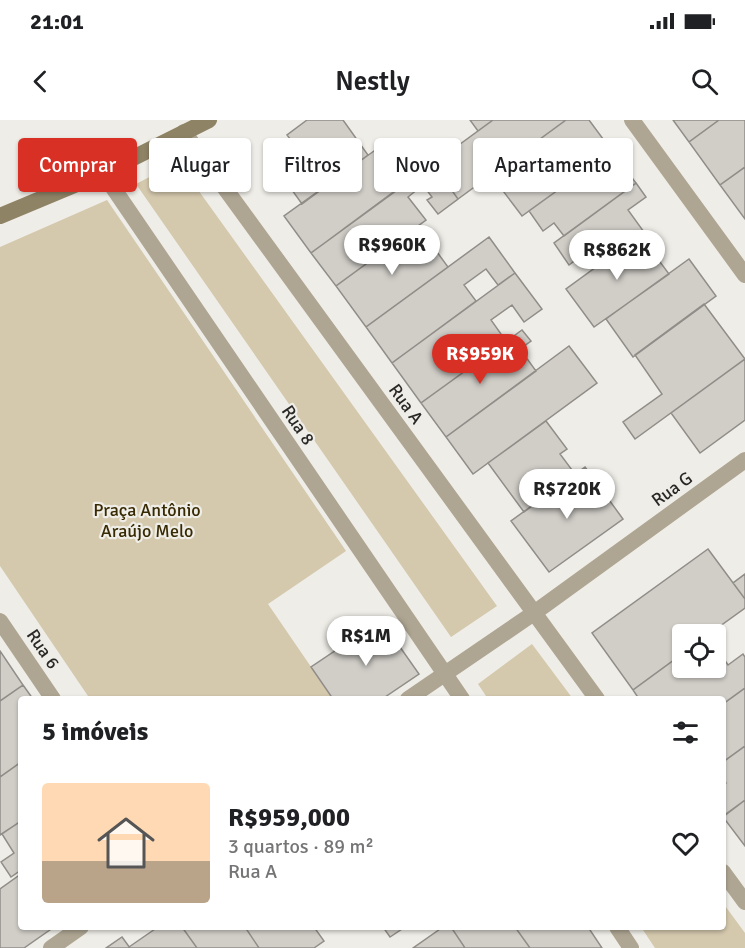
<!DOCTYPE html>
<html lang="pt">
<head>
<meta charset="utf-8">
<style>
  :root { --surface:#fff; --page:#f2f2f2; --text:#202124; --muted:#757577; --accent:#d93025 }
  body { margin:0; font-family:Signika,sans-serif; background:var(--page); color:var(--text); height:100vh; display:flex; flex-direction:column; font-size:22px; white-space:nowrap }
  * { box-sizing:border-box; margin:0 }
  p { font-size:20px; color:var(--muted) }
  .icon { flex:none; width:33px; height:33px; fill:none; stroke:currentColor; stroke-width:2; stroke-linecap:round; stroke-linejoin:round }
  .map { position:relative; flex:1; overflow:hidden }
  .side { position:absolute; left:18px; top:576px; width:708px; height:234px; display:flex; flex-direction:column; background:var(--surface); border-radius:6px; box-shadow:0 2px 4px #0004 }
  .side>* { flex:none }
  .guide { position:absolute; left:18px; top:18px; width:710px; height:54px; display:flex; gap:12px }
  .controls { position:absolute; left:672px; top:504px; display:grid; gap:12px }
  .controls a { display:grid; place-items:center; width:54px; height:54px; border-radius:6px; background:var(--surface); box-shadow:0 2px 4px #0004; font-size:30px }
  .price { position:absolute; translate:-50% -51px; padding:0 14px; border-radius:21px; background:#fff; color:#222; font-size:20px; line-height:39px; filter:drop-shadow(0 2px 3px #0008) }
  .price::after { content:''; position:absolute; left:50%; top:36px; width:18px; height:14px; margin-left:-9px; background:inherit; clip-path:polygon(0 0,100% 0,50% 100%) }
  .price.active { background:var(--accent); color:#fff }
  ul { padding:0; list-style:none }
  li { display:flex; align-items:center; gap:18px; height:150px; padding:0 24px }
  li span { display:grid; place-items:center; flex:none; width:168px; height:120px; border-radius:6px; color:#555 }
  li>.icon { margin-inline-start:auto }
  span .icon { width:72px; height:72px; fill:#fffc; stroke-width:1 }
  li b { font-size:26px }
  h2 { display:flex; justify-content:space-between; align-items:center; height:72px; padding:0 24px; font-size:26px }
  .chip { padding:0 21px; border-radius:6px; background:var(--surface); box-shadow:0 2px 4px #0004; font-size:21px; line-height:54px }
  .chip.active { background:var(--accent); color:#fff }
  .status { display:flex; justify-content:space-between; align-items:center; height:42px; padding:0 30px; background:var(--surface); direction:ltr }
  .status svg { height:16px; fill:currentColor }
  header { display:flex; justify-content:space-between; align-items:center; height:78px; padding:0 24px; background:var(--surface); font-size:27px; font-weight:600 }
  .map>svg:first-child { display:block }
  .green { fill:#d4c8ad }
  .building { fill:#d1cec8; stroke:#908d88; stroke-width:1.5 }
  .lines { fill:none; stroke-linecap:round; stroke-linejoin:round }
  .minor { stroke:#aea592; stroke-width:16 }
  .tertiary { stroke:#aea592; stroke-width:16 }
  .secondary { stroke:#8f8366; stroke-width:16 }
  .labels { text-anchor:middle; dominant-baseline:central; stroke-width:4.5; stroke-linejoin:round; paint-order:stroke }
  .street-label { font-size:18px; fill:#292826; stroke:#efede7 }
  .park-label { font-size:18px; fill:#372902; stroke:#efede7 }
</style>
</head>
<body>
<div class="status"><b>21:01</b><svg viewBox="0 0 49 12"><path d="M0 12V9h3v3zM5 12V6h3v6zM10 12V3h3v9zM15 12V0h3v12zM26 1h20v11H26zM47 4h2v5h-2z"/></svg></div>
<header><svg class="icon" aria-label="back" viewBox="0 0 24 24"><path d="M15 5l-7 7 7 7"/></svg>Nestly<svg class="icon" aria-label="search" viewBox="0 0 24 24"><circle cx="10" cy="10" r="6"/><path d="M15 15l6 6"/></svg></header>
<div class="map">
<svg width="745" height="828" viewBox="0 0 745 828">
  <rect width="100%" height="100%" fill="#efede7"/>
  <path class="green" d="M 178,42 L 497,486 L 451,517 L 136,64 Z
    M 107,80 L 346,431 L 268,484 L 333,579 L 90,579 L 0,446 L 0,127 Z
    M 532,524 L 573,579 L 488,579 L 478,564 Z
    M 723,783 L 745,813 L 745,828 L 655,828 L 641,807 L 723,807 Z"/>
  <path class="building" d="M 307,0 L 343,0 L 368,35 L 302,84 L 274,45 L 297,28 L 287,15 Z
    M 470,0 L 493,0 L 478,11 Z
    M 493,0 L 566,0 L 458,79 L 433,44 Z
    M 566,0 L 589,0 L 612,31 L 522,96 L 491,55 Z
    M 673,0 L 719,0 L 689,22 Z
    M 719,0 L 745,0 L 745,47 L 720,65 L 689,22 Z
    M 374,31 L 400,67 L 311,133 L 284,96 Z
    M 612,31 L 636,63 L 564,116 L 554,103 L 543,111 L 529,91 Z
    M 433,44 L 458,79 L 438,94 L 427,80 L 432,77 L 423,65 L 408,77 L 426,100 L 336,166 L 311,133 Z
    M 745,47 L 745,99 L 720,65 Z
    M 636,63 L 646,77 L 628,90 L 644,112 L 595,147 L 585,133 L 569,145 L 554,123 Z
    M 418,106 L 448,147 L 366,207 L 336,166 Z
    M 640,115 L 669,154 L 594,207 L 566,169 Z
    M 489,117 L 515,153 L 498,165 L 486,149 L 464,165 L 476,181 L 392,243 L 366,207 Z
    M 689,139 L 716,176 L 633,237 L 606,199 Z
    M 515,153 L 542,189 L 524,202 L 512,185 L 491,200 L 506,221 L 421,283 L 392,243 Z
    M 704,184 L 745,239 L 635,319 L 623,302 L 662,274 L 635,235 Z
    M 522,210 L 531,221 L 520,229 L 536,251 L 446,317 L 421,283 Z
    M 569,226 L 597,263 L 473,354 L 446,317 Z
    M 745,239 L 745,300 L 700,333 L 671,293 Z
    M 546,301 L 567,329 L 560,334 L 575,354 L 524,392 L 488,343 Z
    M 585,347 L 623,399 L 549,452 L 511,401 Z
    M 708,429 L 745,479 L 745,488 L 709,514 L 682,514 L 682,534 L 633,570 L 592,513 Z
    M 745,454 L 745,479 L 733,463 Z
    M 381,500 L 419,554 L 382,579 L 333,579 L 311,547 Z
    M 716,527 L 728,545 L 743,534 L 745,537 L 745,568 L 723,584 L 723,579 L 639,579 L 633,570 L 682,534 L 682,548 L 716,548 Z
    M 0,531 L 23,565 L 0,581 Z
    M 23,565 L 33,579 L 21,579 L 21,642 L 0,657 L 0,581 Z
    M 745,568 L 745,626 L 723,642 L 723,584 Z
    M 745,626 L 745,680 L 723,696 L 723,665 L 726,663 L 723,658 L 723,642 Z
    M 21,642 L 21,701 L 0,715 L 0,657 Z
    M 745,680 L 745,726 L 723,697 Z
    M 21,701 L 21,750 L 11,757 L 1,742 L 14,733 L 2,714 Z
    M 21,754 L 21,807 L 54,807 L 24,828 L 0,828 L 0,769 Z
    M 158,807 L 182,807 L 197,828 L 130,828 L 129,827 Z
    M 182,807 L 245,807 L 259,828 L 197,828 Z
    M 245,807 L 314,807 L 324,821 L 314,828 L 259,828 Z
    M 383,807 L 405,807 L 390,817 Z
    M 443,807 L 451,807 L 465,828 L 413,828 Z
    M 451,807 L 515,807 L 530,828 L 465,828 Z
    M 515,807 L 588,807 L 602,828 L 530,828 Z
    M 122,817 L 130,828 L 106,828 Z"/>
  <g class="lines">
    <path class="minor" d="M 632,0 L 745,155
      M 184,12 L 597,579
      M 0,501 L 53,579
      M 408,579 L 534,493 L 745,340
      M 723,752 L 745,782
      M 51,828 L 81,807"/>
    <path class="tertiary" d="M 103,53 L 462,579
      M 617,807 L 631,828"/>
    <path class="secondary" d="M 0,96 L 103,53 L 209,0"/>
  </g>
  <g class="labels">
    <g class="street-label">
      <text transform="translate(406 284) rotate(54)">Rua A</text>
      <text transform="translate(298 305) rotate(56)">Rua 8</text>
      <text transform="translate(672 369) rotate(-36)">Rua G</text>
      <text transform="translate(43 529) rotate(56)">Rua 6</text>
    </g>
    <g class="park-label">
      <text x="147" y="390">Praça Antônio<tspan x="147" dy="21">Araújo Melo</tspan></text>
    </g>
  </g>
</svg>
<div class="controls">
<a><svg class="icon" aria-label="locate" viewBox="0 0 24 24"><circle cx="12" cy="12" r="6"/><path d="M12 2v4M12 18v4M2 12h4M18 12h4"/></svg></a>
</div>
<b class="price" style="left:392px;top:156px">R$960K</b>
<b class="price" style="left:617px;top:161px">R$862K</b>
<b class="price active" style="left:480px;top:265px">R$959K</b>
<b class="price" style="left:567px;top:400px">R$720K</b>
<b class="price" style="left:366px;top:547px">R$1M</b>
<div class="guide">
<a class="chip active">Comprar</a>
<a class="chip">Alugar</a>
<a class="chip">Filtros</a>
<a class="chip">Novo</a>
<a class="chip">Apartamento</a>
</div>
<section class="side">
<h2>5 imóveis<svg class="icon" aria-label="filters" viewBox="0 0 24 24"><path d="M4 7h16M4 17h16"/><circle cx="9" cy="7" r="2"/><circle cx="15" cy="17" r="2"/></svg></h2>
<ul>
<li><span style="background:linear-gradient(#ffd9b3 65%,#b9a48a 0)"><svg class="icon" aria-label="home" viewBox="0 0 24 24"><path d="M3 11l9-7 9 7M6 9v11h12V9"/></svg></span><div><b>R$959,000</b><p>3 quartos · 89 m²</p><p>Rua A</p></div><svg class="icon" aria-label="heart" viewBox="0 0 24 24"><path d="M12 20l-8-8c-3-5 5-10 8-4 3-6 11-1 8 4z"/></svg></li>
</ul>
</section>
</div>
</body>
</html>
